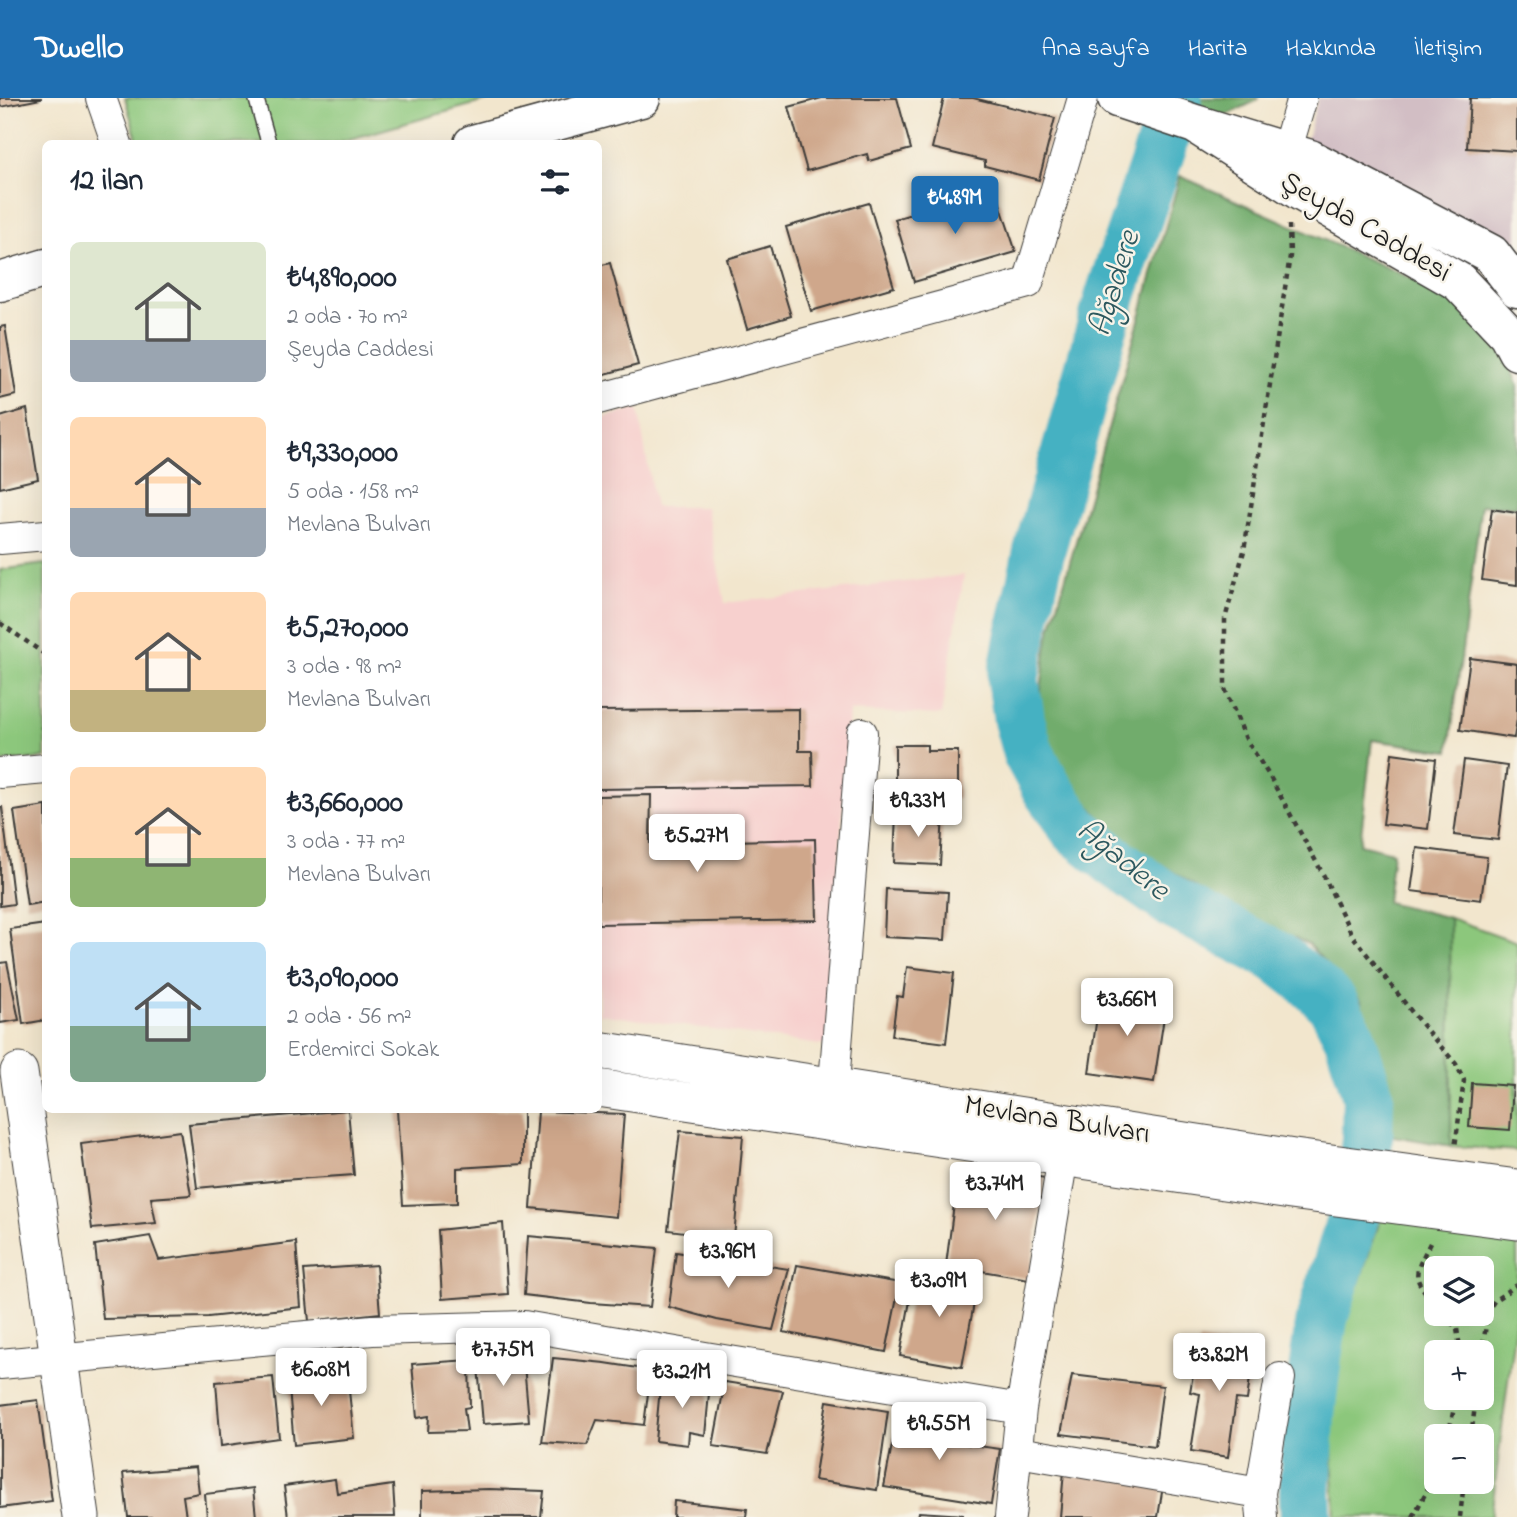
<!DOCTYPE html>
<html lang="tr">
<head>
<meta charset="utf-8">
<style>
  :root { --surface:#fff; --page:#f2f2f3; --text:#1f2937; --muted:#747a83; --accent:#1f6fb2 }
  body { margin:0; font-family:"Indie Flower",sans-serif; background:var(--page); color:var(--text); height:100vh; display:flex; flex-direction:column; font-size:26px; white-space:nowrap }
  * { box-sizing:border-box; margin:0 }
  p { font-size:23px; color:var(--muted) }
  .icon { flex:none; width:38px; height:38px; fill:none; stroke:currentColor; stroke-width:2; stroke-linecap:round; stroke-linejoin:round }
  .map { position:relative; flex:1; overflow:hidden }
  .sheet { position:absolute; left:42px; top:42px; width:560px; height:973px; display:flex; flex-direction:column; background:var(--surface); border-radius:10px; box-shadow:0 7px 28px #0002 }
  .sheet>* { flex:none }
  .tools { position:absolute; left:1424px; top:1158px; display:grid; gap:14px }
  .tools a { display:grid; place-items:center; width:70px; height:70px; border-radius:10px; background:var(--surface); box-shadow:0 7px 28px #0002; font-size:35px }
  .price { position:absolute; translate:-50% -60px; padding:0 16px; border-radius:7px; background:#fff; color:#222; font-size:23px; line-height:46px; filter:drop-shadow(0 2px 4px #0008) }
  .price::after { content:''; position:absolute; left:50%; top:42px; width:21px; height:16px; margin-left:-10px; background:inherit; clip-path:polygon(0 0,100% 0,50% 100%) }
  .price.active { background:var(--accent); color:#fff }
  ul { padding:0; list-style:none }
  li { display:flex; align-items:center; gap:21px; height:175px; padding:0 28px }
  li span { display:grid; place-items:center; flex:none; width:196px; height:140px; border-radius:10px; color:#555 }
  li>.icon { margin-inline-start:auto }
  span .icon { width:84px; height:84px; fill:#fffc; stroke-width:1 }
  li b { font-size:30px }
  h2 { display:flex; justify-content:space-between; align-items:center; height:84px; padding:0 28px; font-size:30px }
  header { display:flex; align-items:center; gap:42px; box-sizing:border-box; height:98px; padding:0 35px; background:var(--accent); color:#fff }
  header strong { font-size:33px }
  nav { display:flex; gap:38px; margin-inline-start:auto; font-size:24px }
  .map>svg:first-child { display:block }
  .built { fill:#f7d0ce }
  .industrial { fill:#d2bec4 }
  .green { fill:#8cc77c; stroke:#54724c; stroke-width:2; fill-rule:evenodd }
  .forest { fill:#71ac6c; stroke:#466444; stroke-width:2 }
  .lines { fill:none; stroke-linecap:round; stroke-linejoin:round }
  .river { stroke:#45b1c2; stroke-width:52 }
  .building { fill:#cfa78b }
  .service-casing { stroke:#3c3a37; stroke-width:17 }
  .minor-casing { stroke:#3c3a37; stroke-width:32 }
  .tertiary-casing { stroke:#3c3a37; stroke-width:39 }
  .secondary-casing { stroke:#3c3a37; stroke-width:41 }
  .path { stroke:#3c3a37; stroke-width:4.5; stroke-dasharray:5 5; stroke-linecap:butt }
  .service { stroke:#fff; stroke-width:14 }
  .minor { stroke:#fff; stroke-width:30 }
  .tertiary { stroke:#fff; stroke-width:37 }
  .secondary { stroke:#fff; stroke-width:38 }
  .labels { text-anchor:middle; dominant-baseline:central; stroke-width:5; stroke-linejoin:round; paint-order:stroke }
  .street-label { font-size:30px; fill:#1c1c1c; stroke:#f7f3e8 }
  .water-label { font-size:32px; font-style:italic; fill:#2c585e; stroke:#f7f3e8 }
</style>
</head>
<body>
<header>
<strong>Dwello</strong>
<nav><a>Ana sayfa</a><a>Harita</a><a>Hakkında</a><a>İletişim</a></nav>
</header>
<div class="map">
<svg width="1517" height="1419" viewBox="0 0 1517 1419">
  <rect width="100%" height="100%" fill="#f7f3e8"/>
  <filter id="ink" filterUnits="userSpaceOnUse"><feTurbulence type="fractalNoise" baseFrequency=".0143" numOctaves="2"/><feDisplacementMap in="SourceGraphic" scale="14" xChannelSelector="R" yChannelSelector="G"/><feConvolveMatrix kernelMatrix="1 2 1 2 8 2 1 2 1" color-interpolation-filters="sRGB"/></filter>
  <filter id="wash" filterUnits="userSpaceOnUse"><feTurbulence type="fractalNoise" baseFrequency=".00686" numOctaves="4" result="noise"/><feDisplacementMap in="SourceGraphic" scale="28" xChannelSelector="R" yChannelSelector="G"/><feGaussianBlur stdDeviation="1.57" result="paint"/><feColorMatrix in="noise" values="0 0 0 0 0 0 0 0 0 0 0 0 0 0 0 0 0 1.4 0 .05"/><feComposite in="paint" operator="in"/></filter>
  <g filter="url(#wash)">
    <rect width="100%" height="100%" fill="#f2e6cd"/>
    <path class="built" d="M 638,310 L 655,409 L 706,409 L 725,505 L 964,477 L 941,617 L 849,613 L 827,948 L 599,916 L 599,321 Z"/>
    <path class="industrial" d="M 1318,0 L 1517,0 L 1517,168 L 1306,45 Z"/>
    <path class="green" d="M 125,0 L 496,0 L 332,46 L 138,45 Z
      M 45,466 L 45,660 L 0,664 L 0,472 Z
      M 1450,820 L 1517,844 L 1517,1053 L 1451,1048 Z
      M 1382,1117 L 1517,1136 L 1517,1210 L 1491,1419 L 1335,1419 L 1330,1301 L 1343,1233 ZM 1437,1171 L 1482,1171 L 1482,1216 L 1437,1216 ZM 1437,1255 L 1482,1255 L 1482,1300 L 1437,1300 ZM 1437,1339 L 1482,1339 L 1482,1384 L 1437,1384 Z"/>
    <path class="forest" d="M 1165,0 L 1258,0 L 1256,3 L 1216,22 Z
      M 1180,78 L 1460,202 C 1483,227 1506,253 1517,286 L 1517,409 L 1481,407 L 1449,653 L 1372,642 L 1360,746 L 1393,754 L 1387,804 L 1450,820 L 1451,1048 L 1387,1037 L 1361,903 L 1308,846 L 1232,812 L 1112,734 L 1060,673 L 1038,614 L 1047,545 Z"/>
    <g class="lines">
      <path class="river" d="M 1176,0 L 1171,19 L 1111,197 L 1039,454 L 1020,541 L 1013,581 L 1019,622 L 1028,655 L 1048,692 L 1076,732 L 1114,763 L 1176,807 L 1277,859 L 1308,883 L 1332,905 L 1350,940 L 1368,998 L 1367,1042 L 1362,1089 L 1322,1221 L 1316,1258 L 1309,1316 L 1305,1394 L 1306,1419"/>
    </g>
    <g id="blocks">
      <path class="building" d="M 0,0 L 41,0 L 41,1 L 0,9 Z
        M 822,0 L 897,0 L 911,51 L 869,63 L 867,56 L 807,73 L 789,9 Z
        M 944,0 L 973,0 L 1055,20 L 1039,82 L 985,68 L 985,63 L 932,50 Z
        M 1470,0 L 1517,0 L 1517,53 L 1467,50 Z
        M 995,91 L 1016,154 L 914,184 L 895,121 Z
        M 869,105 L 894,189 L 811,213 L 786,129 Z
        M 770,148 L 791,218 L 747,231 L 727,161 Z
        M 610,165 L 638,267 L 598,278 L 598,168 Z
        M 5,228 L 16,297 L 0,301 L 0,229 Z
        M 27,311 L 38,381 L 0,390 L 0,319 Z
        M 1492,411 L 1517,415 L 1517,487 L 1482,482 Z
        M 1470,560 L 1517,566 L 1517,621 L 1514,640 L 1460,632 Z
        M 799,611 L 799,653 L 812,653 L 813,688 L 598,691 L 598,613 Z
        M 895,647 L 927,647 L 927,653 L 958,653 L 958,701 L 895,701 Z
        M 1392,655 L 1436,661 L 1428,731 L 1383,726 Z
        M 1464,662 L 1507,668 L 1498,742 L 1454,737 Z
        M 651,697 L 650,745 L 815,741 L 817,822 L 598,826 L 598,698 Z
        M 46,708 L 46,804 L 27,807 L 14,713 Z
        M 0,709 L 2,709 L 14,806 L 0,808 Z
        M 896,715 L 943,717 L 940,767 L 894,765 Z
        M 1417,750 L 1487,759 L 1481,802 L 1411,793 Z
        M 886,791 L 948,794 L 945,842 L 884,839 Z
        M 46,826 L 46,922 L 23,926 L 10,831 Z
        M 7,864 L 19,922 L 0,925 L 0,865 Z
        M 907,869 L 954,875 L 946,945 L 892,938 L 897,898 L 903,899 Z
        M 1100,897 L 1166,906 L 1154,984 L 1089,975 Z
        M 1472,985 L 1513,988 L 1510,1032 L 1469,1029 Z
        M 348,1012 L 354,1077 L 282,1082 L 197,1090 L 189,1026 Z
        M 397,1012 L 523,1012 L 523,1066 L 457,1070 L 457,1105 L 403,1107 Z
        M 538,1013 L 624,1016 L 616,1119 L 531,1110 Z
        M 180,1033 L 191,1097 L 151,1100 L 156,1125 L 92,1131 L 81,1046 Z
        M 680,1033 L 743,1038 L 734,1140 L 668,1132 Z
        M 959,1068 L 1046,1080 L 1029,1181 L 946,1167 Z
        M 503,1125 L 508,1196 L 442,1201 L 438,1132 Z
        M 150,1138 L 159,1162 L 296,1144 L 301,1209 L 208,1219 L 103,1221 L 95,1147 Z
        M 528,1138 L 657,1150 L 650,1209 L 591,1205 L 524,1197 Z
        M 676,1154 L 789,1171 L 773,1232 L 717,1222 L 669,1209 Z
        M 376,1167 L 380,1215 L 309,1223 L 304,1172 Z
        M 797,1167 L 900,1185 L 886,1254 L 783,1234 Z
        M 915,1175 L 978,1184 L 962,1269 L 900,1258 Z
        M 1199,1242 L 1254,1250 L 1247,1302 L 1236,1301 L 1228,1359 L 1191,1353 L 1200,1296 L 1190,1294 Z
        M 523,1255 L 529,1323 L 483,1326 L 477,1257 Z
        M 553,1260 L 605,1265 L 651,1272 L 644,1327 L 597,1322 L 587,1347 L 542,1344 Z
        M 469,1262 L 470,1309 L 464,1310 L 467,1333 L 428,1334 L 429,1318 L 417,1320 L 412,1266 Z
        M 347,1274 L 354,1340 L 294,1347 L 288,1279 Z
        M 1072,1277 L 1163,1288 L 1155,1348 L 1061,1336 Z
        M 273,1279 L 279,1340 L 221,1348 L 216,1284 Z
        M 661,1279 L 710,1285 L 705,1337 L 689,1334 L 688,1347 L 655,1343 Z
        M 725,1284 L 783,1293 L 767,1356 L 713,1348 Z
        M 38,1302 L 52,1403 L 0,1410 L 0,1307 Z
        M 827,1303 L 888,1313 L 877,1392 L 814,1382 Z
        M 898,1315 L 953,1325 L 950,1344 L 1000,1351 L 991,1406 L 884,1389 Z
        M 196,1369 L 199,1395 L 183,1398 L 186,1419 L 128,1419 L 123,1375 Z
        M 1064,1373 L 1163,1388 L 1158,1419 L 1060,1419 Z
        M 335,1381 L 337,1395 L 393,1387 L 395,1419 L 288,1419 L 284,1388 Z
        M 253,1390 L 256,1419 L 207,1419 L 205,1396 Z
        M 489,1391 L 544,1393 L 541,1419 L 422,1419 L 422,1393 Z
        M 674,1403 L 747,1411 L 746,1419 L 673,1419 Z
        M 919,1414 L 963,1417 L 963,1419 L 918,1419 Z"/>
    </g>
  </g>
  <g filter="url(#ink)">
    <use href="#blocks" fill-opacity="0" stroke="#3c3a37" stroke-width="2"/>
    <g class="lines">
      <g class="service-casing">
        <path id="service" d="M 256,0 L 269,46"/>
      </g>
      <g class="minor-casing">
        <path id="minor" d="M 101,0 L 117,46
          M 1293,73 L 1286,54 L 1302,0
          M 598,301 L 1028,185 L 1083,0
          M 0,441 L 46,437
          M 0,675 L 46,671
          M 832,1010 L 862,635
          M 0,1266 L 372,1232 L 524,1228 L 705,1259 L 1021,1311
          M 1018,1354 L 1260,1395
          M 1010,1419 L 1021,1311 L 1063,1059
          M 1262,1419 L 1260,1395 L 1280,1280"/>
      </g>
      <g class="tertiary-casing">
        <path id="tertiary" d="M 598,952 L 1294,1060 L 1517,1090
          M 19,974 L 81,1419
          M 598,990 L 1291,1093 L 1517,1123"/>
      </g>
      <g class="secondary-casing">
        <path id="secondary" d="M 1117,0 L 1195,26
          M 473,46 L 641,0
          M 0,184 L 46,170
          M 1517,190 L 1491,156 L 1310,61 L 1195,26 L 1300,93 L 1459,184 L 1508,236 L 1517,253"/>
      </g>
      <path class="path" d="M 1289,127 L 1290,158 L 1244,453 L 1225,521 L 1225,591 L 1246,641 L 1270,679 L 1324,778 L 1352,837 L 1422,927 L 1456,966 L 1464,982 L 1455,1049
        M 0,525 L 46,557
        M 1430,1145 C 1413,1179 1411,1178 1437,1208
        M 1444,1216 L 1457,1231 L 1461,1255
        M 1482,1256 L 1488,1212 L 1495,1202 L 1517,1187
        M 1448,1339 L 1456,1300
        M 1471,1339 L 1476,1300
        M 1413,1419 L 1437,1373
        M 1460,1419 L 1464,1384"/>
      <use href="#service" class="service"/>
      <use href="#minor" class="minor"/>
      <use href="#tertiary" class="tertiary"/>
      <use href="#secondary" class="secondary"/>
    </g>
  </g>
  <g class="labels">
    <g class="street-label">
      <text transform="translate(1365 130) rotate(30)">Şeyda Caddesi</text>
      <text transform="translate(1057 1023) rotate(9)">Mevlana Bulvarı</text>
    </g>
    <g class="water-label">
      <text transform="translate(1116 186) rotate(-73)">Ağadere</text>
      <text transform="translate(1122 763) rotate(39)">Ağadere</text>
    </g>
  </g>
</svg>
<div class="tools">
<a><svg class="icon" aria-label="layers" viewBox="0 0 24 24"><path d="M12 4l9 5-9 5-9-5zM3 14l9 5 9-5"/></svg></a>
<a>+</a>
<a>−</a>
</div>
<b class="price active" style="left:955px;top:138px">₺4.89M</b>
<b class="price" style="left:918px;top:741px">₺9.33M</b>
<b class="price" style="left:697px;top:776px">₺5.27M</b>
<b class="price" style="left:1127px;top:940px">₺3.66M</b>
<b class="price" style="left:995px;top:1124px">₺3.74M</b>
<b class="price" style="left:728px;top:1192px">₺3.96M</b>
<b class="price" style="left:939px;top:1221px">₺3.09M</b>
<b class="price" style="left:503px;top:1290px">₺7.75M</b>
<b class="price" style="left:1219px;top:1295px">₺3.82M</b>
<b class="price" style="left:321px;top:1310px">₺6.08M</b>
<b class="price" style="left:682px;top:1312px">₺3.21M</b>
<b class="price" style="left:939px;top:1364px">₺9.55M</b>
<section class="sheet">
<h2>12 ilan<svg class="icon" aria-label="filters" viewBox="0 0 24 24"><path d="M4 7h16M4 17h16"/><circle cx="9" cy="7" r="2"/><circle cx="15" cy="17" r="2"/></svg></h2>
<ul>
<li><span style="background:linear-gradient(#dfe7d0 70%,#9aa5b1 0)"><svg class="icon" aria-label="home" viewBox="0 0 24 24"><path d="M3 11l9-7 9 7M6 9v11h12V9"/></svg></span><div><b>₺4,890,000</b><p>2 oda · 70 m²</p><p>Şeyda Caddesi</p></div></li>
<li><span style="background:linear-gradient(#ffd9b3 65%,#9aa5b1 0)"><svg class="icon" aria-label="home" viewBox="0 0 24 24"><path d="M3 11l9-7 9 7M6 9v11h12V9"/></svg></span><div><b>₺9,330,000</b><p>5 oda · 158 m²</p><p>Mevlana Bulvarı</p></div></li>
<li><span style="background:linear-gradient(#ffd9b3 70%,#c2b280 0)"><svg class="icon" aria-label="home" viewBox="0 0 24 24"><path d="M3 11l9-7 9 7M6 9v11h12V9"/></svg></span><div><b>₺5,270,000</b><p>3 oda · 98 m²</p><p>Mevlana Bulvarı</p></div></li>
<li><span style="background:linear-gradient(#ffd9b3 65%,#8fb573 0)"><svg class="icon" aria-label="home" viewBox="0 0 24 24"><path d="M3 11l9-7 9 7M6 9v11h12V9"/></svg></span><div><b>₺3,660,000</b><p>3 oda · 77 m²</p><p>Mevlana Bulvarı</p></div></li>
<li><span style="background:linear-gradient(#bfe0f5 60%,#7fa58c 0)"><svg class="icon" aria-label="home" viewBox="0 0 24 24"><path d="M3 11l9-7 9 7M6 9v11h12V9"/></svg></span><div><b>₺3,090,000</b><p>2 oda · 56 m²</p><p>Erdemirci Sokak</p></div></li>
</ul>
</section>
</div>
</body>
</html>
